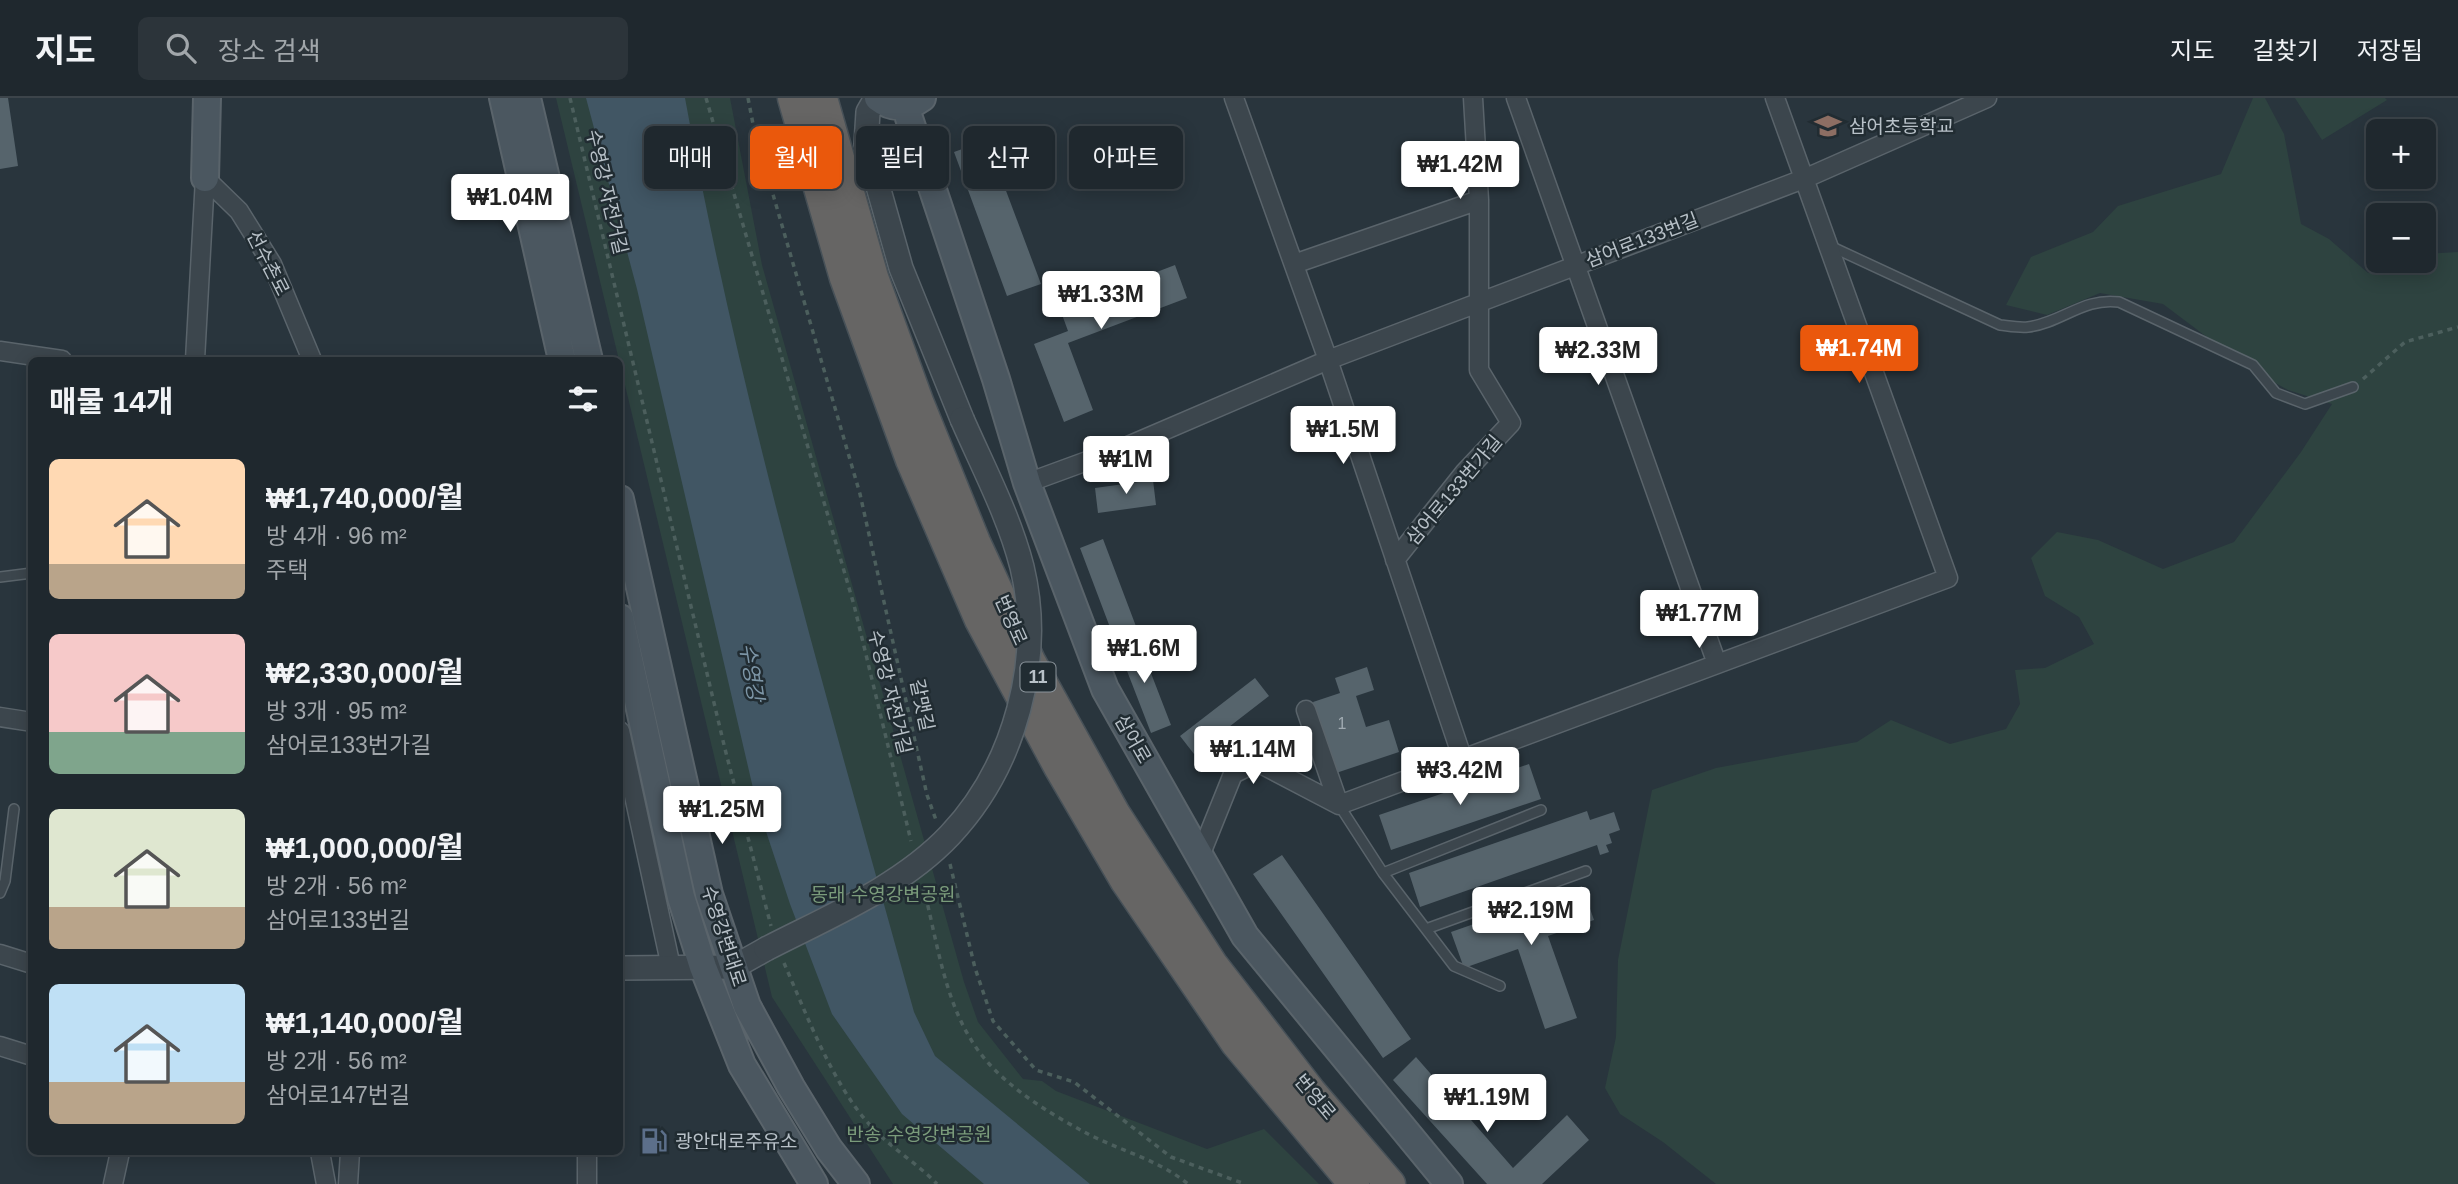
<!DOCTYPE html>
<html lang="ko">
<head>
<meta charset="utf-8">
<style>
  :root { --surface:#1f282e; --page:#2c343a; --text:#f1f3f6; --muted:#a1a6aa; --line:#3c444a; --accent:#ea580c }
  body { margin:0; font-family:Arial,"Noto Sans KR",sans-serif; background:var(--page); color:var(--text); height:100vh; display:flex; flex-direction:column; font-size:26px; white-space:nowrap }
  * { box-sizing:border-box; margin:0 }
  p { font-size:23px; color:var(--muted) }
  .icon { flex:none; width:38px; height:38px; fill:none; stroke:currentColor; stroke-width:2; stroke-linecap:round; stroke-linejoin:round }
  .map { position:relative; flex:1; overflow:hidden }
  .sheet { position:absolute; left:28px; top:259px; width:595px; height:798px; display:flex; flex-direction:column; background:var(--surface); border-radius:10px; box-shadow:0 4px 18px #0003,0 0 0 2px var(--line) }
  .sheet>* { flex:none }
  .top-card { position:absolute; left:644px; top:28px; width:665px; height:63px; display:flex; gap:14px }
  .tools { position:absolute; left:2366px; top:21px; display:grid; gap:14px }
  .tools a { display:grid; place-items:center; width:70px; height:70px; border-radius:10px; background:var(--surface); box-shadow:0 4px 18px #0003,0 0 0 2px var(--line); font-size:35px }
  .price { position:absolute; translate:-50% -60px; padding:0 16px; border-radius:7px; background:#fff; color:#222; font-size:23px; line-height:46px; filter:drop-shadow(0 2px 4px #0008) }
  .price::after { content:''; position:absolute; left:50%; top:42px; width:21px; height:16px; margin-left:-10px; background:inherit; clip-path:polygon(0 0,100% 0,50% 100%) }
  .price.active { background:var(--accent); color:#fff }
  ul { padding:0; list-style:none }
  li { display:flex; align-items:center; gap:21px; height:175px; padding:0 21px }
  li span { display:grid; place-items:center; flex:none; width:196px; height:140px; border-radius:10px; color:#555 }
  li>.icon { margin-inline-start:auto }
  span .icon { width:84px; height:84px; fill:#fffc; stroke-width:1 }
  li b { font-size:30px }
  h2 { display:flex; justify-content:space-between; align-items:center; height:84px; padding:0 21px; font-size:30px }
  .chip { padding:0 24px; border-radius:10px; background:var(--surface); box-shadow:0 4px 18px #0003,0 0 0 2px var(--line); font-size:24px; line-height:63px }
  .chip.active { background:var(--accent); color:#fff }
  header { display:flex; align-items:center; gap:42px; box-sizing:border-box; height:98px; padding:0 35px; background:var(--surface); border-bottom:2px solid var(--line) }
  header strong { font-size:33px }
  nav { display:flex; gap:38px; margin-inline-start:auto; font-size:24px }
  .search { width:490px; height:63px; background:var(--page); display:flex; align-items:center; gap:18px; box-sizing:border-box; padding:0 24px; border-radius:10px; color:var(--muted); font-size:26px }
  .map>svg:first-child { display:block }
  .green { fill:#2e4340 }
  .water { fill:#415664 }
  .building { fill:#56646c }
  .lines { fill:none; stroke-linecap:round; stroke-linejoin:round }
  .service-casing { stroke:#5a646b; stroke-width:12 }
  .minor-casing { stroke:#5a646b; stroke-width:21 }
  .tertiary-casing { stroke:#5a646b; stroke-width:26 }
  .secondary-casing { stroke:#5a646b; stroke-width:30 }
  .trunk-casing { stroke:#475158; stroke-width:33 }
  .path { stroke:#4c5f5d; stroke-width:3.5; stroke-dasharray:5 5; stroke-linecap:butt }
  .service { stroke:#3c464d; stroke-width:9 }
  .minor { stroke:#3c464d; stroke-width:18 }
  .tertiary { stroke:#3c464d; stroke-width:23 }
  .secondary { stroke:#4b5760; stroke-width:26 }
  .trunk { stroke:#666564; stroke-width:30 }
  .tertiary-bridge-casing { stroke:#5a646b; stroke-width:26; stroke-linecap:butt }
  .tertiary-bridge { stroke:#3c464d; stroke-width:23 }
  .labels { text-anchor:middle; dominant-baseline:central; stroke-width:5; stroke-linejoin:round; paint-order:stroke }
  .number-label { font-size:16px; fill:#a0aab1 }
  .shield { fill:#212c32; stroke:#8b949b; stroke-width:2 }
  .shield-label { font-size:18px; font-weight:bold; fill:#b8c1c8 }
  .poi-label { font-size:19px; fill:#b8c1c8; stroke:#212c32; text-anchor:start }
  .street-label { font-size:19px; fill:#b8c1c8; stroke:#212c32 }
  .park-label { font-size:19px; fill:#7a9b7b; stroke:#212c32 }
  .water-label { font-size:21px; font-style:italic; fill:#7d96a7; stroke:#212c32 }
</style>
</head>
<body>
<header>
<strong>지도</strong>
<div class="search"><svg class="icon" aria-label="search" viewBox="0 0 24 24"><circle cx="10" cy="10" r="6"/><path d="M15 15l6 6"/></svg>장소 검색</div>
<nav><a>지도</a><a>길찾기</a><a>저장됨</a></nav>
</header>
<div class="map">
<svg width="2458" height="1086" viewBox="0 0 2458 1086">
  <rect width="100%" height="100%" fill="#29353d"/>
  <path class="green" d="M 556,0 L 730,0 L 762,167 L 964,884 L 978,924 L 1023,981 L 1042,983 L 1056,993 L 1207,1051 L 1264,1031 L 1319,1086 L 893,1086 L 772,899 Z
    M 2253,0 L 2265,0 L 2284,36 L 2301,126 L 2329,141 L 2368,175 L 2399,163 L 2424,163 L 2424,156 L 2458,154 L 2458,1086 L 1716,1086 L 1663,1044 L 1620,1016 L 1605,990 L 1616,939 L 1618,862 L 1652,692 L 1716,670 L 1857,644 L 1891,622 L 1950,646 L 2006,631 L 2020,606 L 2015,572 L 2045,570 L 2094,546 L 2079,519 L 2045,498 L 2031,460 L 2057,434 L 2098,442 L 2163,471 L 2234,444 L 2301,354 L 2332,306 L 2288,292 L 2248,270 L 2163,206 L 2100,195 L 2047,217 L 2006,207 L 2031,159 L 2093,134 L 2118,108 L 2221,76 Z
    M 2295,0 L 2385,0 L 2387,2 L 2322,42 Z"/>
  <path class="water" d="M 586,0 L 685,0 C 741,309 830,611 914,914 L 935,958 L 1090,1086 L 984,1086 L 902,1016 L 832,916 L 790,806 L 756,703 L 637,191 Z"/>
  <path class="building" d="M 0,0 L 8,0 L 18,68 L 0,71 Z
    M 987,42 L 1041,186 L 1007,198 L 954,54 Z
    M 1175,167 L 1187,200 L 1068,245 L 1093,312 L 1064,324 L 1034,246 L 1068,233 L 1060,211 Z
    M 1153,382 L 1156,407 L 1098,415 L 1095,390 Z
    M 1103,441 L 1137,531 L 1114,540 L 1080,450 Z
    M 1137,539 L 1171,627 L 1151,635 L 1117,547 Z
    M 1367,569 L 1374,592 L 1356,598 L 1366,629 L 1389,622 L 1399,654 L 1336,675 L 1313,604 L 1340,595 L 1335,580 Z
    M 1255,580 L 1269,598 L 1194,656 L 1180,638 Z
    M 1529,666 L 1541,701 L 1391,752 L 1379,717 Z
    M 1587,713 L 1590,722 L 1614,714 L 1620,732 L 1609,736 L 1612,745 L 1606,747 L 1609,754 L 1600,757 L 1597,747 L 1420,809 L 1409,775 Z
    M 1282,757 L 1411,941 L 1383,960 L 1253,776 Z
    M 1582,788 L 1594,822 L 1548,838 L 1577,920 L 1545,931 L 1518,851 L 1464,870 L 1451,834 Z
    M 1416,959 L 1513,1070 L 1567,1017 L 1589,1042 L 1542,1086 L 1487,1086 L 1393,982 Z"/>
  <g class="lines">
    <g class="service-casing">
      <path id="service" d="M 1830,148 L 2000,227 C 2009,228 2019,230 2028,229 C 2061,225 2084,199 2119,204 L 2253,267 L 2276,295 L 2305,306 L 2353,289
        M 0,479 L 32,475
        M 1339,707 L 1383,775 L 1454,868 L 1500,888
        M 1383,775 L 1541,712
        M 0,795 L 5,783 L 14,711
        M 1426,831 L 1586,773"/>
    </g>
    <g class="minor-casing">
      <path id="minor" d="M 1234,0 L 1328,262 L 1462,659
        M 1516,0 L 1717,566
        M 205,80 L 239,113 L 272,166 L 312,262
        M 1294,166 L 1479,102
        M 0,253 L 62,262
        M 195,262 L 205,80
        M 1027,385 L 1128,348 L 1328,262 L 1806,80 L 1987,0
        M 1395,462 L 1464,375 L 1511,325 L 1479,272 L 1479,102 L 1473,0
        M 1306,612 L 1339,707
        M 0,619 L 32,624
        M 620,633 L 671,869
        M 1200,758 L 1233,676 L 1257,664 L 1339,707 L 1948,480 L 1775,0
        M 0,856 L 32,866
        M 0,948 L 32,958
        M 320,1054 L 326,1086
        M 113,1086 L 120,1054
        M 348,1086 L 350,1054
        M 587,1086 L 587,1054"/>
    </g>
    <g class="tertiary-casing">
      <path id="tertiary" d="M 876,0 L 868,14 L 866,46 L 901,170 L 962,321
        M 620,870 L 734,869 L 766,851"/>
    </g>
    <g class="secondary-casing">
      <path id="secondary" d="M 503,0 L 562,262
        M 527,0 L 589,262
        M 878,0 C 892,11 907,11 922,0
        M 905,8 L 996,281 L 1027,385 L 1105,591 L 1245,838 L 1449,1086
        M 205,80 L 207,0
        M 620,401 L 709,796 L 747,908 L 791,989 L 829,1051 L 856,1086
        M 620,520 L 681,799 L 703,869 L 742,967 L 814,1086"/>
    </g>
    <g class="trunk-casing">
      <path id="trunk" d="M 793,0 L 845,180 L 911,362 L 980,522 L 1059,669 L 1125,782 L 1236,945 L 1354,1086
        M 822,0 L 873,179 L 919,306 L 975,444 L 1030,563 L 1115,716 L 1212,866 L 1311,994 L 1390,1086"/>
    </g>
    <path class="path" d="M 570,0 L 725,651 L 771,828
      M 706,0 L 854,507 L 911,743
      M 748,0 L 754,31 L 860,396 L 927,697 L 936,722
      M 2363,281 L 2405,244 L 2458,229
      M 950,766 L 975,870 L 993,923 L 1021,955 L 1036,972 L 1074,984 L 1171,1059 L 1245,1086
      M 923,788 C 936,837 943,896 970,940 C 995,983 1045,1013 1088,1036 C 1121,1053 1159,1062 1188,1086
      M 784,865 C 806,915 832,985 869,1026 C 889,1049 916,1064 937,1086"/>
    <use href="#service" class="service"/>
    <use href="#minor" class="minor"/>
    <use href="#tertiary" class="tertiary"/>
    <use href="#secondary" class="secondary"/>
    <use href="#trunk" class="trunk"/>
    <g class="tertiary-bridge-casing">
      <path id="tertiary-bridge" d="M 766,851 C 828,819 901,789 950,737 C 1015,668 1044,561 1022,469 C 1009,418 983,369 962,321"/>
    </g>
    <use href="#tertiary-bridge" class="tertiary-bridge"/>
  </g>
  <defs>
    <g id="school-bare" transform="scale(2.1)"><path d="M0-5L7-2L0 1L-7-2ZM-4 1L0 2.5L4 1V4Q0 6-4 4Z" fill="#8d6e63" stroke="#212c32" stroke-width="2.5" paint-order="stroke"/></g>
    <g id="fuel-bare" transform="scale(2.1)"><path d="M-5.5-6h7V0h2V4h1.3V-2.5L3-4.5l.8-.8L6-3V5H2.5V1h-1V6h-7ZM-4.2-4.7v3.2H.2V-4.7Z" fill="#5c6f8a" stroke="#212c32" stroke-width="2.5" paint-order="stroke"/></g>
  </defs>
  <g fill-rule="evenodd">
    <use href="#school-bare" x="1828" y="28"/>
    <use href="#fuel-bare" x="654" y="1043"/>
  </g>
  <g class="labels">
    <g class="number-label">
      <text x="1342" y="625">1</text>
    </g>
    <rect class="shield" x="1020.5" y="564.5" width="35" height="29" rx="5"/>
    <g class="shield-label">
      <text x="1038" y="579">11</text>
    </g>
    <g class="poi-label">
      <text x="1849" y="28">삼어초등학교</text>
      <text x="675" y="1043">광안대로주유소</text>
    </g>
    <g class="street-label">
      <text transform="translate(607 94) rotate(77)">수영강 자전거길</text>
      <text transform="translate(1642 142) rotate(-21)">삼어로133번길</text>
      <text transform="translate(268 165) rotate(63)">선수촌로</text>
      <text transform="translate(1454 392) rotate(-50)">삼어로133번가길</text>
      <text transform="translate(1011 522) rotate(66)">번영로</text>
      <text transform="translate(890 594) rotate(76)">수영강 자전거길</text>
      <text transform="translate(922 607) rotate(78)">갈맷길</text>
      <text transform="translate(1133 641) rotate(60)">삼어로</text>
      <text transform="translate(724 838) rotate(72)">수영강변대로</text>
      <text transform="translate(1315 999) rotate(50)">번영로</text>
    </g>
    <g class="park-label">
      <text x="883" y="796">동래 수영강변공원</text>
      <text x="919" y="1036">반송 수영강변공원</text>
    </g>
    <g class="water-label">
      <text transform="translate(752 574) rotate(81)">수영강</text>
    </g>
  </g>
</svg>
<div class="tools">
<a>+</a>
<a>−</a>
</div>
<b class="price" style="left:1460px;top:103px">₩1.42M</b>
<b class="price" style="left:510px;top:136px">₩1.04M</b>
<b class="price" style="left:1101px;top:233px">₩1.33M</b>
<b class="price active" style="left:1859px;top:287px">₩1.74M</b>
<b class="price" style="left:1598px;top:289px">₩2.33M</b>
<b class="price" style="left:1343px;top:368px">₩1.5M</b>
<b class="price" style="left:1126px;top:398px">₩1M</b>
<b class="price" style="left:1699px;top:552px">₩1.77M</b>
<b class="price" style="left:1144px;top:587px">₩1.6M</b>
<b class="price" style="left:1253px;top:688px">₩1.14M</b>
<b class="price" style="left:1460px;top:709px">₩3.42M</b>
<b class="price" style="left:722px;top:748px">₩1.25M</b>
<b class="price" style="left:1531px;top:849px">₩2.19M</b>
<b class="price" style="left:1487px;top:1036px">₩1.19M</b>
<div class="top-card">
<a class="chip">매매</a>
<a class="chip active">월세</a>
<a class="chip">필터</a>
<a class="chip">신규</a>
<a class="chip">아파트</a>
</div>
<section class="sheet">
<h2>매물 14개<svg class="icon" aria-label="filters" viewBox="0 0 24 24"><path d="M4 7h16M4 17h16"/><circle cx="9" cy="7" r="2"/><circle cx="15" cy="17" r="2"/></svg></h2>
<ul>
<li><span style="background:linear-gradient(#ffd9b3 75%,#b9a48a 0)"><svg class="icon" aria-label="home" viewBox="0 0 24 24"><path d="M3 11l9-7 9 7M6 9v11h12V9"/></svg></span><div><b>₩1,740,000/월</b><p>방 4개 · 96 m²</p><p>주택</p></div></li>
<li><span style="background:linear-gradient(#f6c9c9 70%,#7fa58c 0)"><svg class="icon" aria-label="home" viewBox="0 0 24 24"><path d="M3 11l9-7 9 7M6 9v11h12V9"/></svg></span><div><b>₩2,330,000/월</b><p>방 3개 · 95 m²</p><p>삼어로133번가길</p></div></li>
<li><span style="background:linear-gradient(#dfe7d0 70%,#b9a48a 0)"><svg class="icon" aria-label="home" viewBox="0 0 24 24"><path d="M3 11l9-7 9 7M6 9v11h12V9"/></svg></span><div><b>₩1,000,000/월</b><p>방 2개 · 56 m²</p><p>삼어로133번길</p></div></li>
<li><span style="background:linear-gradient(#bfe0f5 70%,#b9a48a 0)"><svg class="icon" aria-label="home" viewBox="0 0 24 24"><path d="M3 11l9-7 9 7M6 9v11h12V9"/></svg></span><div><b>₩1,140,000/월</b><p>방 2개 · 56 m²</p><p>삼어로147번길</p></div></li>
</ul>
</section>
</div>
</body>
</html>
